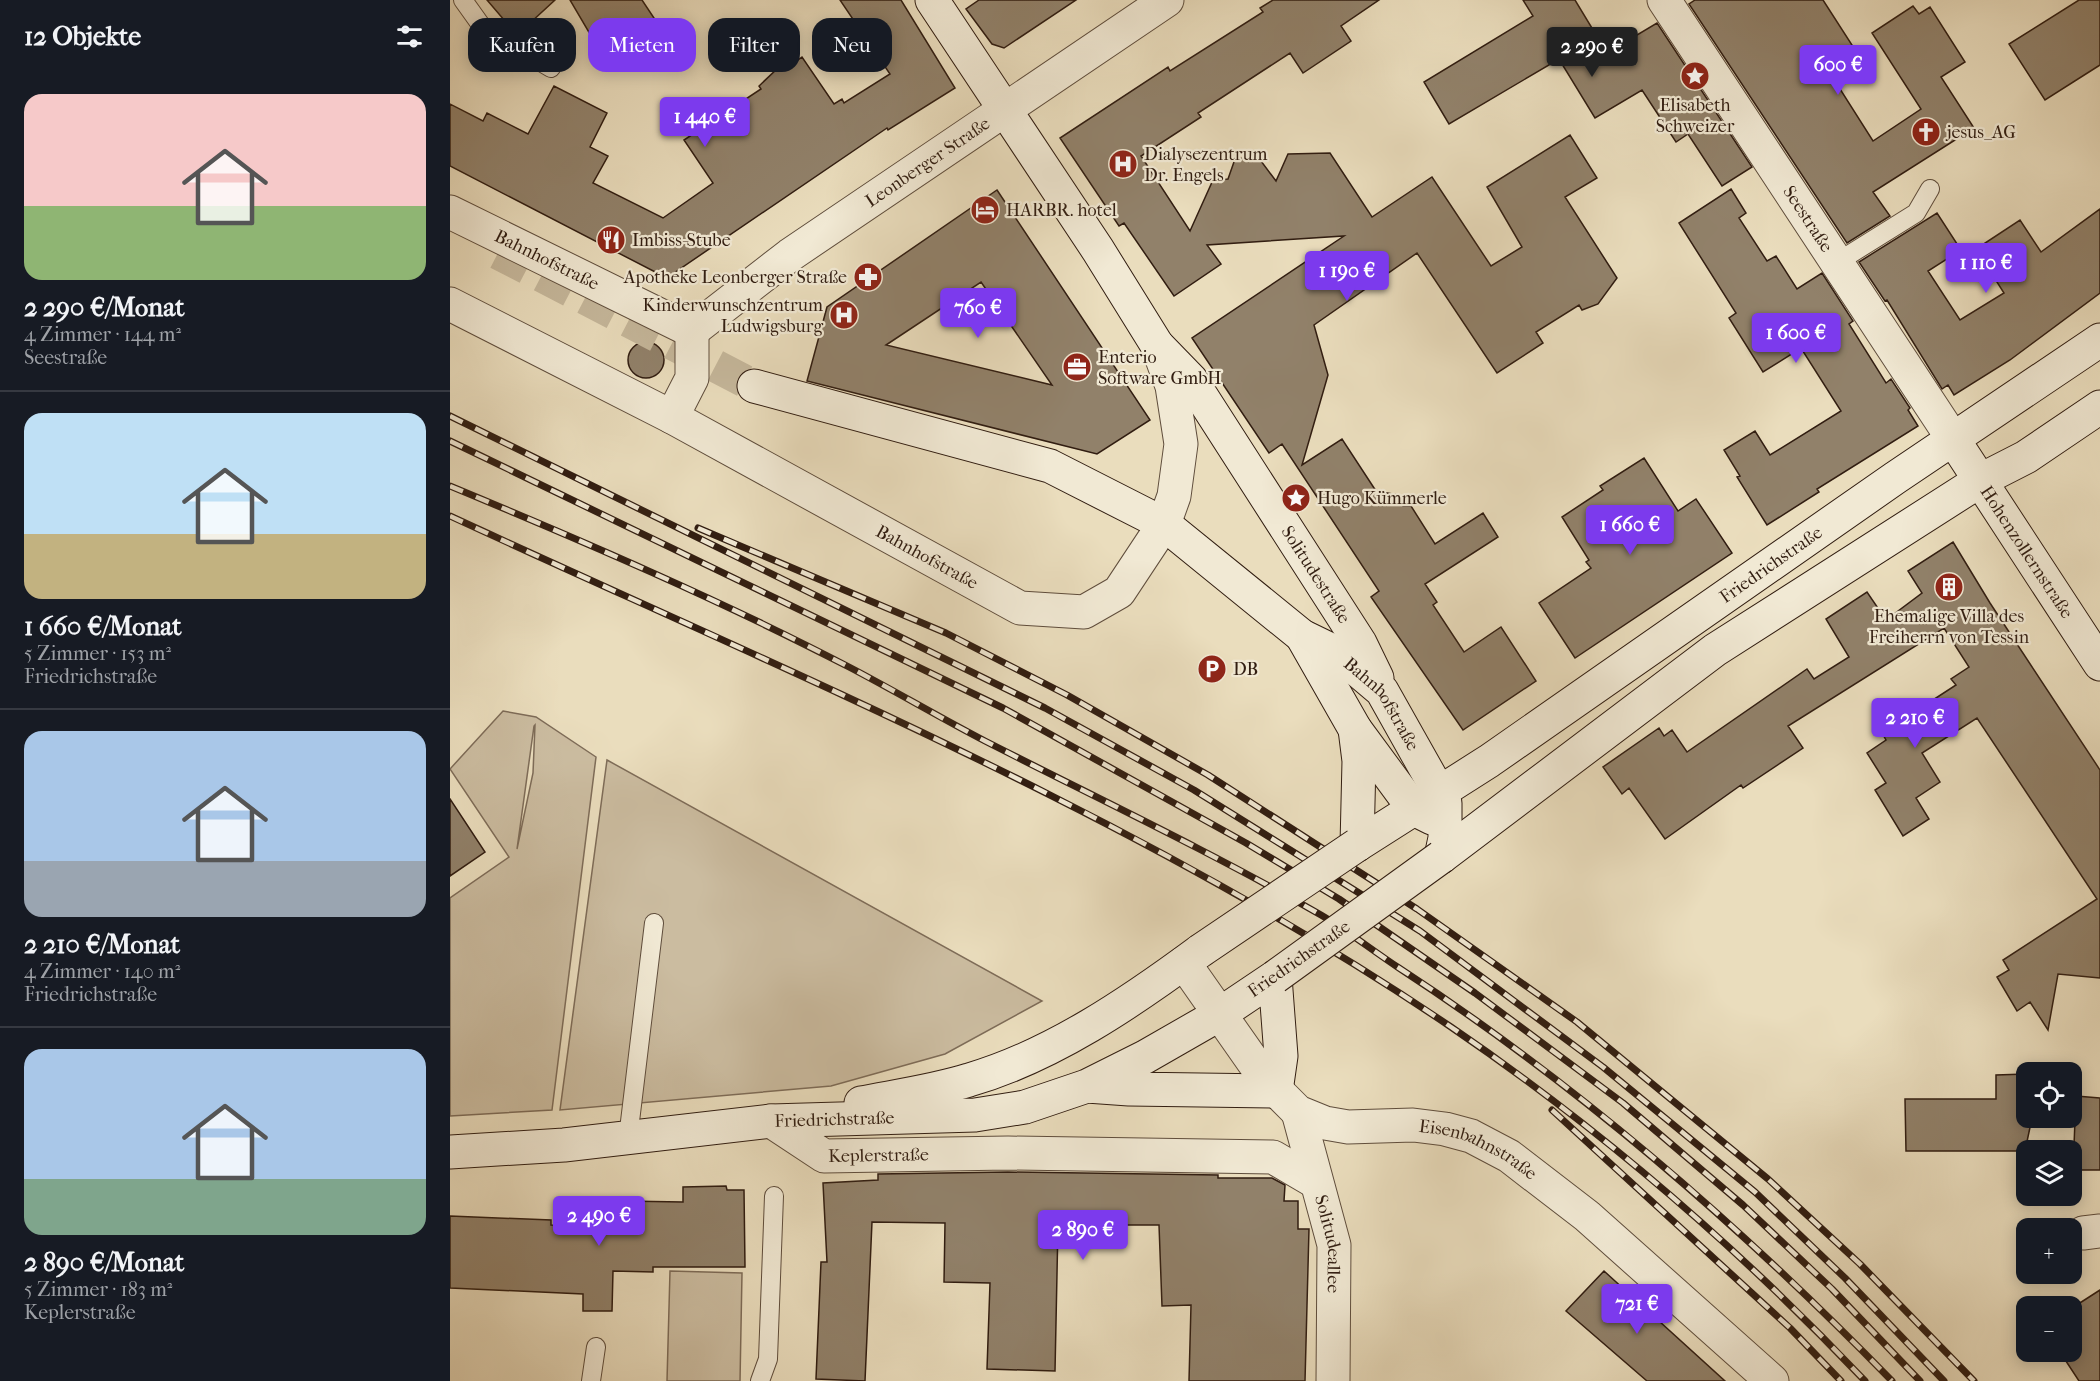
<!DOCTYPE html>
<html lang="de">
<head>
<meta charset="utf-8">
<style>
  :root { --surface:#171b24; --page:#20242c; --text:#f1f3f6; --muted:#9ea1a6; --line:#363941; --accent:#7c3aed }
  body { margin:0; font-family:"IM FELL French Canon",serif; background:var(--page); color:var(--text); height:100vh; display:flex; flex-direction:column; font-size:22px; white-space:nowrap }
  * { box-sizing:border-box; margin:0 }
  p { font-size:20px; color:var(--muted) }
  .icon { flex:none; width:33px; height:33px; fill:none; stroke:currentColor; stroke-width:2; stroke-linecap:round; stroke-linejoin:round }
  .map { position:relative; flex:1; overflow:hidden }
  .details { display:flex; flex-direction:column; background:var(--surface); width:450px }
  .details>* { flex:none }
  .guide { position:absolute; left:18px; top:18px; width:570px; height:54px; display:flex; gap:12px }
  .tools { position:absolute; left:1566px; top:1062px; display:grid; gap:12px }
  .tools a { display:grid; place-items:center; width:66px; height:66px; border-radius:12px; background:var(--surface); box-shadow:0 3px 15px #0003; font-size:30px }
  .price { position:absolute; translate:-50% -51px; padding:0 14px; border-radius:6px; background:var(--accent); color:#fff; font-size:20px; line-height:39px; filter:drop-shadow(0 2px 3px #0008) }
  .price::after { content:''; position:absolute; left:50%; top:36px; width:18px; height:14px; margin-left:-9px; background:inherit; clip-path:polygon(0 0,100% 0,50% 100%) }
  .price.active { background:#222; color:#fff }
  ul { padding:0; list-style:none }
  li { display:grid; align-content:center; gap:12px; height:318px; padding:0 24px }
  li+li { border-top:2px solid var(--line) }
  li span { display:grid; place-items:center; height:186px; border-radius:18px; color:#555 }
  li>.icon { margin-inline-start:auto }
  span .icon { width:108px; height:108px; fill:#fffc; stroke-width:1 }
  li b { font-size:26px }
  h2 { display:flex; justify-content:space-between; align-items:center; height:72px; padding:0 24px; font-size:26px }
  .chip { padding:0 21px; border-radius:18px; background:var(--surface); box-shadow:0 3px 15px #0003; font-size:21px; line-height:54px }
  .chip.active { background:var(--accent); color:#fff }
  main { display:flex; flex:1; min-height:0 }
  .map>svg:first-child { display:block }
  .green { fill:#cbbca0; stroke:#7e6c58; stroke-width:1.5; fill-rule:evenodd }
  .building { fill:#91816a; stroke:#311d11; stroke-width:1.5; fill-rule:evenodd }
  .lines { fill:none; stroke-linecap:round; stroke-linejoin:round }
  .secondary-tunnel { stroke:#c5b79b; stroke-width:33; stroke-dasharray:33 16; stroke-linecap:butt }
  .lane-casing { stroke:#5f4d3c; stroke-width:20 }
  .street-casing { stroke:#5f4d3c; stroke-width:35 }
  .secondary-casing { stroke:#311d11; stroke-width:35 }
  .lane { stroke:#f1e9d4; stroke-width:18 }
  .street { stroke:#f1e9d4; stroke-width:33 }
  .secondary { stroke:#f1e9d4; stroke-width:33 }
  .rail-casing { stroke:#311d11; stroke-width:7 }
  .rail { stroke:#f1e9d4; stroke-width:4.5; stroke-dasharray:14; stroke-linecap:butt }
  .secondary-bridge-casing { stroke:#311d11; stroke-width:35; stroke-linecap:butt }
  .secondary-bridge { stroke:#f1e9d4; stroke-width:33 }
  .labels { text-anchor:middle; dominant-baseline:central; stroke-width:4.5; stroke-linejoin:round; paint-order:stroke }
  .poi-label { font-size:18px; fill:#311d11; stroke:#f1e9d4; text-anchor:start }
  .street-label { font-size:18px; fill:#311d11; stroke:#f1e9d4 }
</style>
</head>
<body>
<main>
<section class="details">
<h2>12 Objekte<svg class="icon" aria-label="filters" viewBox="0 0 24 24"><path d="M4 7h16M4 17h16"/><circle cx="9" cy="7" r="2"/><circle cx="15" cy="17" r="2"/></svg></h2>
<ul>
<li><span style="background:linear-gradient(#f6c9c9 60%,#8fb573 0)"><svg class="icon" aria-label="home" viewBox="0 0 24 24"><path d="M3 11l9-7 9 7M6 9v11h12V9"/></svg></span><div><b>2 290 €/Monat</b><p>4 Zimmer · 144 m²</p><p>Seestraße</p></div></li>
<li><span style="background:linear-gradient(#bfe0f5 65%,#c2b280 0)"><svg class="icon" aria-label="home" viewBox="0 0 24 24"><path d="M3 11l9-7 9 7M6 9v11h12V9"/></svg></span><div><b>1 660 €/Monat</b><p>5 Zimmer · 153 m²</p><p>Friedrichstraße</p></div></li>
<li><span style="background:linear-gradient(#a9c7e8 70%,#9aa5b1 0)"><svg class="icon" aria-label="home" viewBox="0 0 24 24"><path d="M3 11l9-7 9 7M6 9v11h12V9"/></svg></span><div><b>2 210 €/Monat</b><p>4 Zimmer · 140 m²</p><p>Friedrichstraße</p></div></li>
<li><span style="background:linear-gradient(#a9c7e8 70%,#7fa58c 0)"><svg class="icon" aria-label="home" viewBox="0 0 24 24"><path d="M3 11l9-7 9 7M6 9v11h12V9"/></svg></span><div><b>2 890 €/Monat</b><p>5 Zimmer · 183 m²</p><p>Keplerstraße</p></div></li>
</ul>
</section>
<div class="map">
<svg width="1650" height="1381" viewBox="0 0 1650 1381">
  <rect width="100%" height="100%" fill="#eaddbd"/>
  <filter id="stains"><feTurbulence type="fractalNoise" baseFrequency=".00333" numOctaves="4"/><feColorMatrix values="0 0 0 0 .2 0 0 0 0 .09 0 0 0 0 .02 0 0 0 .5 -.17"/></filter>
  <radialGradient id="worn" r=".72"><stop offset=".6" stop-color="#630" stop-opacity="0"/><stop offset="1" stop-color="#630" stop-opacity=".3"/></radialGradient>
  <path class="green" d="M 53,711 L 86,717 L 146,757 L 102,1110 L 0,1116 L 0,898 L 59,857 L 0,769 ZM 85,725 L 83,773 L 67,849 L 84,726 Z
    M 157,760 L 592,1001 L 495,1054 L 381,1086 L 110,1110 Z
    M 220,1271 L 292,1273 L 290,1381 L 217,1381 Z"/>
  <path class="building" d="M 37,0 L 105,0 L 67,35 Z
    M 120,0 L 192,0 L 216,36 L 174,64 L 147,46 Z
    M 390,0 L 451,0 L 505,88 L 438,130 L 437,128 L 221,275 L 211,275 L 0,166 L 0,104 L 33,121 L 37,113 L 78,134 L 104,86 L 157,113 L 140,147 L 158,156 L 143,183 L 213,218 L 263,183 L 234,140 L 311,89 L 309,86 L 328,68 L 341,65 L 352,57 L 384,104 L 392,99 L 394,103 L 440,74 Z
    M 529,0 L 626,0 L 554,48 L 542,44 L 516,9 Z
    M 823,0 L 929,0 L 891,26 L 901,41 L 853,73 L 840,53 L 748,113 L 751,117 L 691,156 L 740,231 L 763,180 L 778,179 L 785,159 L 808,157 L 826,181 L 838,154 L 880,153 L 922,217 L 982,177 L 1041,266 L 1072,247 L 1037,187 L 1120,135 L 1147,178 L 1115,197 L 1167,278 L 1148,304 L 1132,310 L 1129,305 L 1086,332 L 1093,343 L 1047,373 L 967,253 L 864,325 L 878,375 L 852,465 L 892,439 L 926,491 L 948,495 L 953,506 L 961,506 L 985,544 L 1033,513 L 1048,537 L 975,584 L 987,602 L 983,605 L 1014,652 L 1051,627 L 1086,681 L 1013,730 L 921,597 L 929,591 L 832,444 L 819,453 L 742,338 L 894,236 L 757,245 L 771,264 L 724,296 L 674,223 L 669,226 L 610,138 L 718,67 L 720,71 L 813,12 L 810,8 Z
    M 1073,0 L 1125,0 L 1157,53 L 1207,23 L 1302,167 L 1272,186 L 1238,134 L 1226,142 L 1192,90 L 1145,118 L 1109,59 L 999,124 L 974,82 L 1083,16 Z
    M 1245,0 L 1373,0 L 1411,59 L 1383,78 L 1423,141 L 1471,109 L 1422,33 L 1463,6 L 1469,14 L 1480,7 L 1515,62 L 1491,77 L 1524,128 L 1423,192 L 1440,216 L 1397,243 L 1239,4 Z
    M 1629,0 L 1650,0 L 1650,65 L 1595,100 L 1559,44 Z
    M 1281,189 L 1296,213 L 1289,218 L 1317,261 L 1326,256 L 1347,289 L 1372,273 L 1403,321 L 1399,324 L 1436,383 L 1441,379 L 1460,408 L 1458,410 L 1468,426 L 1367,489 L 1369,492 L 1317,525 L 1287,477 L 1290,476 L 1274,450 L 1305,431 L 1320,455 L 1391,411 L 1351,348 L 1313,372 L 1279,318 L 1286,313 L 1229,223 Z
    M 547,190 L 700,420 L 647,454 L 357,381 L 377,307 ZM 531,282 L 602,385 L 436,345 Z
    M 1650,209 L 1650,293 L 1560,360 L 1504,395 L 1498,385 L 1492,389 L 1437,300 L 1435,301 L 1409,262 L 1487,213 L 1511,250 L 1478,271 L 1510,320 L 1554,293 L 1526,249 L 1570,220 L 1591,252 Z
    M178 360a18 18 0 1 1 36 0a18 18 0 1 1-36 0Z
    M 1194,458 L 1228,511 L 1246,499 L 1282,553 L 1125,658 L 1089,603 L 1141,568 L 1136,562 L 1139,560 L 1112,517 L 1153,490 L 1150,486 Z
    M 1503,542 L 1540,603 L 1650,770 L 1650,978 L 1608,974 L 1598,1030 L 1580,1002 L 1567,1011 L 1547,977 L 1559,970 L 1553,960 L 1647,899 L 1527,718 L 1472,753 L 1490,782 L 1466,798 L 1479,819 L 1453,836 L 1425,790 L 1436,783 L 1417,753 L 1436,740 L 1432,733 L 1506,685 L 1501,679 L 1519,667 L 1494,628 L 1338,726 L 1353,748 L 1293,788 L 1291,785 L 1215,839 L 1179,788 L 1172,794 L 1153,767 L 1209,728 L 1214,736 L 1222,730 L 1237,752 L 1357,669 L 1364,679 L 1399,657 L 1376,619 L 1417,592 L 1436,620 L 1472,593 L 1458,571 Z
    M 0,799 L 35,852 L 0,876 Z
    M 1576,1074 L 1576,1118 L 1582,1118 L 1575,1151 L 1456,1151 L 1455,1099 L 1546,1099 L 1546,1075 Z
    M 1626,1096 L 1650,1098 L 1650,1170 L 1623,1170 Z
    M 558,1172 L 768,1175 L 768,1178 L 822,1178 L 835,1185 L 834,1201 L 848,1201 L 848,1229 L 859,1229 L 855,1381 L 739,1381 L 741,1305 L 712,1306 L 709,1225 L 608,1225 L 605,1371 L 537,1369 L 540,1283 L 494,1282 L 495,1223 L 422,1222 L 415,1381 L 366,1379 L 371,1262 L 377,1262 L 373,1183 L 428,1180 L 428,1174 Z
    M 276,1186 L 277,1190 L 294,1190 L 295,1267 L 203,1267 L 203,1272 L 163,1271 L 162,1311 L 133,1311 L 133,1294 L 0,1288 L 0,1216 L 101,1220 L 101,1225 L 173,1227 L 173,1201 L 233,1202 L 233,1187 Z
    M 1154,1271 L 1275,1381 L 1197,1381 L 1116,1311 Z
    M 1650,1290 L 1650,1381 L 1629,1381 L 1610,1352 L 1622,1352 L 1622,1308 Z"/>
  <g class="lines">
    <path class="secondary-tunnel" d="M 48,253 L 304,386"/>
    <g class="lane-casing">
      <path id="lane" d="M 13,0 L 33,28 L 101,68
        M 1386,263 L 1466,213 L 1480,189
        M 178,1138 L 204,923
        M 141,1381 L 146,1347
        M 310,1381 L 318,1359 L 324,1196"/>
    </g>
    <g class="street-casing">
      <g id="street">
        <path id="s1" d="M 1214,0 L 1503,439"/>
        <path id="s2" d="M 0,212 L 242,331"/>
        <path id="s3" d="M 0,304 L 222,417 L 570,608 L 634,612 L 669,592 L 714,524 L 724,496 L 731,444 L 722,386 L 707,345"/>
        <path id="s4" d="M 242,331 L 340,255 L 717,0"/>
        <path d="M 222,417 L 242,378 L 242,331"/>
        <path id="s5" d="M 734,963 L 816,1080 L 848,1112 L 875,1123 L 898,1127 L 963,1125 L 995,1129 L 1021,1136 L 1059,1156 L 1137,1216 L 1322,1381"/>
        <path id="s6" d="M 848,1112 L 884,1245 L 883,1381"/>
        <path id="s7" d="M 321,1121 L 374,1156 L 558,1153 L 823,1157 L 864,1181"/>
        <path d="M 1633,1233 L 1650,1231"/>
      </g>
    </g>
    <g class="secondary-casing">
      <g id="secondary">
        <path id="s8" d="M 482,0 L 648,250 L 707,345 L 741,380 L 910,643 L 927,678"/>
        <path id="s9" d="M 304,386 L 600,466 L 714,524 L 852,636 L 887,653 L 932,691 L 995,803 L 995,838 L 991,857"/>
        <path id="s10" d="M 1503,439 L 1650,664"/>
        <path d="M 852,636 L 905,729 L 964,809 L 982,818"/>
        <path d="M 905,729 L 909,761 L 907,845"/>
        <path id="s11" d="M 907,845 L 1039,761 L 1445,478 L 1650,340"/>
        <path d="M 991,857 L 1265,650 L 1531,480 L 1576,457 L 1650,407"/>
        <path d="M 411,1103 C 447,1096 484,1091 519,1080 C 602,1056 681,1002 750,951"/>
        <path id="s12" d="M 0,1152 L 114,1145 L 321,1121 L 525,1115 L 575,1107 L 637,1086 L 695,1057 L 770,1014 L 825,977 L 831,1056 L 826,1091 L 679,1089 L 637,1086"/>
      </g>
    </g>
    <use href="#lane" class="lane"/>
    <use href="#street" class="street"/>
    <use href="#secondary" class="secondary"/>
    <g class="rail-casing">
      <path id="rail" d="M 0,416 L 595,708 L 744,790 L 970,931 L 1153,1067 L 1305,1192 L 1395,1278 L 1494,1381
        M 0,441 L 553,708 L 796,843 L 889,899 L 1025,993 L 1173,1103 L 1293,1205 L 1382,1289 L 1470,1381
        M 0,486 C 135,542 270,600 399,667 C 445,691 489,717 535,741 C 647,798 761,852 871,915 C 898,931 923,951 949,968 C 1130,1086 1292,1227 1442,1381
        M 0,516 C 340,673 690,816 1001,1027 C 1152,1130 1290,1249 1415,1381
        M 248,528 L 496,633 L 617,695 L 758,775 L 967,909 L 1127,1022 L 1318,1179 L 1410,1264 L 1524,1381
        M 1102,1110 L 1340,1328 L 1391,1381"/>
    </g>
    <use href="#rail" class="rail"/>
    <g class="secondary-bridge-casing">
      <path id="secondary-bridge" d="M 750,951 L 907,845
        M 825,977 L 991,857"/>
    </g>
    <use href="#secondary-bridge" class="secondary-bridge"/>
  </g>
  <defs>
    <g id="sight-disc" transform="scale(1.5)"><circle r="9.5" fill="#8f2418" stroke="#f1e9d4"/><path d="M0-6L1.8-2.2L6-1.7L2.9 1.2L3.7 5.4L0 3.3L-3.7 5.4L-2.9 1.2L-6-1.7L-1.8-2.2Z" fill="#fff"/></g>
    <g id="church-disc" transform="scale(1.5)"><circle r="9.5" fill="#8f2418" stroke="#f1e9d4"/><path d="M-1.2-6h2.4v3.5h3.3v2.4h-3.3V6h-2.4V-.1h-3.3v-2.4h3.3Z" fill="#fff"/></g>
    <g id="hospital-disc" transform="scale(1.5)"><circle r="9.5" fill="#8f2418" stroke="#f1e9d4"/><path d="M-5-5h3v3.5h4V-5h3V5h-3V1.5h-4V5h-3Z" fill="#fff"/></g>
    <g id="hotel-disc" transform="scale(1.5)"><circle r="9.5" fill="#8f2418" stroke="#f1e9d4"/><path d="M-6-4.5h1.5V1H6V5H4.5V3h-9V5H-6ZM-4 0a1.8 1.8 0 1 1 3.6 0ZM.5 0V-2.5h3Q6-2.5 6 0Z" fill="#fff"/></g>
    <g id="restaurant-disc" transform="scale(1.5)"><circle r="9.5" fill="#8f2418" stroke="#f1e9d4"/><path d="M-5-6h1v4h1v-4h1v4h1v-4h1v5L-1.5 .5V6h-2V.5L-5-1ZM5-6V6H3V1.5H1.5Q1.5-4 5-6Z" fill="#fff"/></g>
    <g id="pharmacy-disc" transform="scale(1.5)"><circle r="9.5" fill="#8f2418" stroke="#f1e9d4"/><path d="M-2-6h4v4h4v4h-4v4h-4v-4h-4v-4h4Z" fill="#fff"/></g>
    <g id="office-disc" transform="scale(1.5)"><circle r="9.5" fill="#8f2418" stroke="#f1e9d4"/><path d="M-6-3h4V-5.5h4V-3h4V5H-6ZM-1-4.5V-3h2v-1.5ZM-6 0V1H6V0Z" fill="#fff"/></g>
    <g id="building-disc" transform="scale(1.5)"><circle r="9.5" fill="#8f2418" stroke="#f1e9d4"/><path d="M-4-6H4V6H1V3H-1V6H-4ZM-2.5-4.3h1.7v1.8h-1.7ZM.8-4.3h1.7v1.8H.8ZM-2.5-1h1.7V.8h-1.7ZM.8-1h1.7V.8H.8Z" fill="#fff"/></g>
    <g id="parking-disc" transform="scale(1.5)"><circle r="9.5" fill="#8f2418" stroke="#f1e9d4"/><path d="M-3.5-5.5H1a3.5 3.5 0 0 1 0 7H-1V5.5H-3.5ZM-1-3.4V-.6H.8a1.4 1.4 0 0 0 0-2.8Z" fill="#fff"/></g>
  </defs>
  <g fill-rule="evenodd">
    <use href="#sight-disc" x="1245" y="76"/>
    <use href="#church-disc" x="1476" y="132"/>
    <use href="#hospital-disc" x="673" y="164"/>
    <use href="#hotel-disc" x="535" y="210"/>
    <use href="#restaurant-disc" x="161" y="240"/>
    <use href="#pharmacy-disc" x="418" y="277"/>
    <use href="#hospital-disc" x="394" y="315"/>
    <use href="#office-disc" x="627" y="367"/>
    <use href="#sight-disc" x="846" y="498"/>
    <use href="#building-disc" x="1499" y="587"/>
    <use href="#parking-disc" x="762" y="669"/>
  </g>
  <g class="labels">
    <g class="poi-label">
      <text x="1245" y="105" text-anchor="middle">Elisabeth<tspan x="1245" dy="21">Schweizer</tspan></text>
      <text x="1497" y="132">jesus_AG</text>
      <text x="694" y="154">Dialysezentrum<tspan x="694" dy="21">Dr. Engels</tspan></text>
      <text x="556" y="210">HARBR. hotel</text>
      <text x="182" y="240">Imbiss-Stube</text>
      <text x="397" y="277" text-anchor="end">Apotheke Leonberger Straße</text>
      <text x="373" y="305" text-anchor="end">Kinderwunschzentrum<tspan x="373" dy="21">Ludwigsburg</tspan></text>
      <text x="648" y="357">Enterio<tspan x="648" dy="21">Software GmbH</tspan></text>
      <text x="867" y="498">Hugo Kümmerle</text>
      <text x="1499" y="616" text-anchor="middle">Ehemalige Villa des<tspan x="1499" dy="21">Freiherrn von Tessin</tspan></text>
      <text x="783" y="669">DB</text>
    </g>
    <g class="street-label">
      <text stroke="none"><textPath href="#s4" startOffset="290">Leonberger Straße</textPath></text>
      <text stroke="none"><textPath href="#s1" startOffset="262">Seestraße</textPath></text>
      <text stroke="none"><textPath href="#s2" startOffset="108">Bahnhofstraße</textPath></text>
      <text stroke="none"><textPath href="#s10" startOffset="135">Hohenzollernstraße</textPath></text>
      <text stroke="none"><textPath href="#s3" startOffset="540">Bahnhofstraße</textPath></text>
      <text stroke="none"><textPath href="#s11" startOffset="500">Friedrichstraße</textPath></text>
      <text stroke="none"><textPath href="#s8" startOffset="692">Solitudestraße</textPath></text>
      <text stroke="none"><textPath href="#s9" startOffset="720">Bahnhofstraße</textPath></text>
      <text transform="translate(849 959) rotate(-35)">Friedrichstraße</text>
      <text stroke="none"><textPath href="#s12" startOffset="386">Friedrichstraße</textPath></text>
      <text stroke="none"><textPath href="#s5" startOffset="376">Eisenbahnstraße</textPath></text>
      <text stroke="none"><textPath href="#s7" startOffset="118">Keplerstraße</textPath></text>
      <text stroke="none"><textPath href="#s6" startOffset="136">Solitudeallee</textPath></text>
    </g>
  </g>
  <rect width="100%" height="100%" filter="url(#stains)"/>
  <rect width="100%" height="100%" fill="url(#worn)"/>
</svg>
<div class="tools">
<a><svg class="icon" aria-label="locate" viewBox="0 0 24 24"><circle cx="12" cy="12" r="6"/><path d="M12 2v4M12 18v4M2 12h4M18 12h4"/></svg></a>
<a><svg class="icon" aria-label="layers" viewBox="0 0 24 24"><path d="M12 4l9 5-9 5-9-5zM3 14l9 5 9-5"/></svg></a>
<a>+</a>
<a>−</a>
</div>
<b class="price active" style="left:1142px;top:78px">2 290 €</b>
<b class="price" style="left:1388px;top:96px">600 €</b>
<b class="price" style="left:255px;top:148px">1 440 €</b>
<b class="price" style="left:1536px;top:294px">1 110 €</b>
<b class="price" style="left:897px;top:302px">1 190 €</b>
<b class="price" style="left:528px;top:339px">760 €</b>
<b class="price" style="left:1346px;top:364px">1 600 €</b>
<b class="price" style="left:1180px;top:556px">1 660 €</b>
<b class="price" style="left:1465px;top:749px">2 210 €</b>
<b class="price" style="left:149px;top:1247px">2 490 €</b>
<b class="price" style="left:633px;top:1261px">2 890 €</b>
<b class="price" style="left:1187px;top:1335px">721 €</b>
<div class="guide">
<a class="chip">Kaufen</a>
<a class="chip active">Mieten</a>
<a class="chip">Filter</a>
<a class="chip">Neu</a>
</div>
</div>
</main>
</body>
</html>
